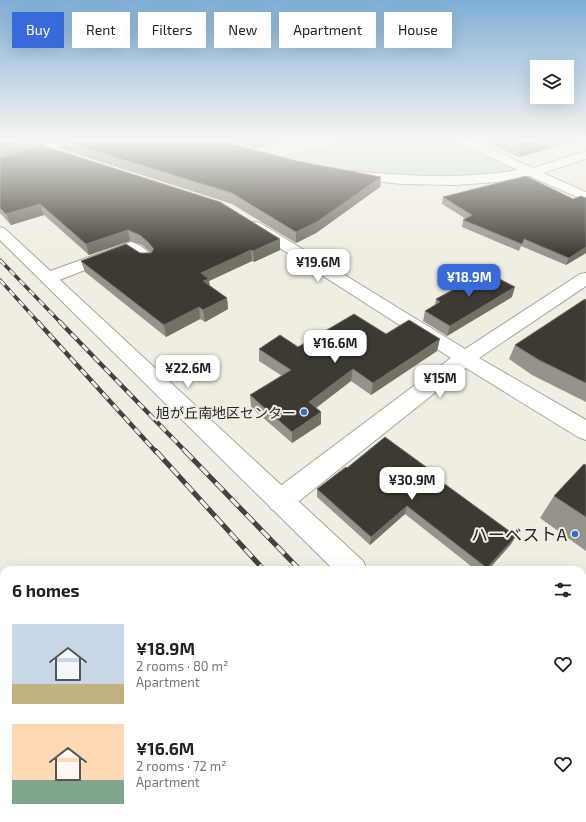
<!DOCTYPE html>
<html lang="en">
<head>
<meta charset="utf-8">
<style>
  :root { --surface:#fff; --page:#f2f2f2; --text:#222; --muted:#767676; --accent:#396ada }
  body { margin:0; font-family:"Exo 2","Noto Sans JP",sans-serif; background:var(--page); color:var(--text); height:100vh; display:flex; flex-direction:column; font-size:15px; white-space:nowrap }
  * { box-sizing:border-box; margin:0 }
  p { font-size:13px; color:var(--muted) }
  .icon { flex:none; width:22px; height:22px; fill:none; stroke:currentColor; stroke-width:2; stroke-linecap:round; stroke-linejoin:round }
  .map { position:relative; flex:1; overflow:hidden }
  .details { position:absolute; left:0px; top:566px; width:586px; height:256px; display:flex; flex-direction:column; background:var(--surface); border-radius:12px 12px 0 0; box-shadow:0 4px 16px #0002 }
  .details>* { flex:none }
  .banner { position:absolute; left:12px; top:12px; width:562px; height:36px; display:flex; gap:8px }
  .buttons { position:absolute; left:530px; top:60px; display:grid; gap:8px }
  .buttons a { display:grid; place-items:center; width:44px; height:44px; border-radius:0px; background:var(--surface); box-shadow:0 4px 16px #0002; font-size:20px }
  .price { position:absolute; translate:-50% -34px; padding:0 9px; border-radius:8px; background:#fff; color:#222; font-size:13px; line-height:26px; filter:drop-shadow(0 1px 2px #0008) }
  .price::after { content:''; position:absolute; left:50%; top:24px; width:12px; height:9px; margin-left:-6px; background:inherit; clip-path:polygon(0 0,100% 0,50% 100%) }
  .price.selected { background:var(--accent); color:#fff }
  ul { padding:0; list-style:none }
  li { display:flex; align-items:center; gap:12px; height:100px; padding:0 12px }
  li span { display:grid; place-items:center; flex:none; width:112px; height:80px; border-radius:0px; color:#555 }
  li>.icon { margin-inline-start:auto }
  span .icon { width:48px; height:48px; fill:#fffc; stroke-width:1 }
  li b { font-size:17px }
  h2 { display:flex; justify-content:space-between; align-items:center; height:48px; padding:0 12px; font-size:17px }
  .pill { padding:0 14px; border-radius:0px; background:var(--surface); box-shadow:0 4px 16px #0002; font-size:14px; line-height:36px }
  .pill.selected { background:var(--accent); color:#fff }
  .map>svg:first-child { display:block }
  .green { fill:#c5e1d1 }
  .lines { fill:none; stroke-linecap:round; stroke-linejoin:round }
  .minor-casing { stroke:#a9a59b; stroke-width:2 }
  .tertiary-casing { stroke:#a9a59b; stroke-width:2 }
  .minor { fill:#fff; fill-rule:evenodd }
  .tertiary { fill:#fff; fill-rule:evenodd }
  .rail-far3-casing { stroke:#44423d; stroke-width:3.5 }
  .rail-far2-casing { stroke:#44423d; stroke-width:4.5 }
  .rail-far1-casing { stroke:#44423d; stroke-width:5 }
  .rail-casing { stroke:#44423d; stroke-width:6 }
  .rail-far3 { stroke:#f0ede2; stroke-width:2.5; stroke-dasharray:7; stroke-linecap:butt }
  .rail-far2 { stroke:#f0ede2; stroke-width:3; stroke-dasharray:8; stroke-linecap:butt }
  .rail-far1 { stroke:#f0ede2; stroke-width:3.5; stroke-dasharray:11; stroke-linecap:butt }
  .rail { stroke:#f0ede2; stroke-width:4.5; stroke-dasharray:14; stroke-linecap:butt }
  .wall { fill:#96948a }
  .shaded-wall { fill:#737066 }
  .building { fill:#3d3a31; stroke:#737066 }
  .poi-dot { fill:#396ada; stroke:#f0ede2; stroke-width:1.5 }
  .labels { text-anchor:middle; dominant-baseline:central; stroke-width:4; stroke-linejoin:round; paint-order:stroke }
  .poi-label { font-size:14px; fill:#282722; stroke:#f0ede2; text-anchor:end }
  .near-poi-label { font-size:17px; fill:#282722; stroke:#f0ede2; text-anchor:end }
</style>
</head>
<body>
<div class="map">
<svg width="586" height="822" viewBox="0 0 586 822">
  <rect width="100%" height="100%" fill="#f0ede2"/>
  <path class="green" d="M 350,140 L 451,140 L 514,170 C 477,176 439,179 401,177 C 360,174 320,165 280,156 Z"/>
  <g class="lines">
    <g class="minor-casing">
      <path id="minor" d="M 61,140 L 78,140 L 76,142 L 0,167 L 0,159 Z
        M 456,140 L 471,140 L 533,168 L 586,151 L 586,159 L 543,173 L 586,192 L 586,201 L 530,176 L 496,182 L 456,185 L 403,184 L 351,179 L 346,178 L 345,175 L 346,172 L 351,171 C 407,176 462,180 518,170 L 458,142 Z
        M 255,222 L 260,223 L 465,349 L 580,274 L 586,273 L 586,286 L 479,358 L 586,420 L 586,440 L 578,437 L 466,368 L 289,509 L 280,512 L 271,509 L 267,501 L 271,493 L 451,358 L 250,229 L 248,226 L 250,223 Z
        M 131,242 C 140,244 150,253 155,260 L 153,263 C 142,266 137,260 129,253 L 54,282 L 48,283 L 42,282 L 40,278 L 42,274 Z
        M 0,584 L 4,585 L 4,617 L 0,616 Z
        M 140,818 L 179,818 L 181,822 L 142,822 Z"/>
    </g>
    <g class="tertiary-casing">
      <path id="tertiary" d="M 0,227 L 5,229 L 363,561 L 367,570 L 334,570 L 0,240 Z
        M 582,771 L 586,772 L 586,811 L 582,810 Z"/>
    </g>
    <use href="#minor" class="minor"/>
    <use href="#tertiary" class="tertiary"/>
    <g class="rail-far3-casing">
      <path id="rail-far3" d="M 0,260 L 61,323
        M 0,280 L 39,323"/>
    </g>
    <g class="rail-far2-casing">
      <path id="rail-far2" d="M 38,322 L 156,452
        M 60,322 L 186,452"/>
    </g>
    <g class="rail-far1-casing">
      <path id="rail-far1" d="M 156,451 L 264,570
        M 185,451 L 300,570"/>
    </g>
    <g class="rail-casing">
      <path id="rail" d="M 484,818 L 487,822
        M 536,818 L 540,822"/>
    </g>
    <use href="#rail-far3" class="rail-far3"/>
    <use href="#rail-far2" class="rail-far2"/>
    <use href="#rail-far1" class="rail-far1"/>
    <use href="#rail" class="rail"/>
  </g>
  <path class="wall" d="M 0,140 L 11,154 L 280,250 L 254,262 L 252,261 L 209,281 L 210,286 L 227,298 L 228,309 L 205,322 L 200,319 L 166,337 L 85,272 L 81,261 L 140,253 L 151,253 L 142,245 L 130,241 L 89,255 L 44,215 L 11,225 L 0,213 Z
    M 58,140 L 236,143 L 236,145 L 297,161 L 381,177 L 380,187 L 316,233 L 296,243 L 232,204 L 61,149 Z
    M 228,140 L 287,140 L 255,148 Z
    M 482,140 L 578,140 L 519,157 Z
    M 580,140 L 586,140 L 586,142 Z
    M 443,197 L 586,253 L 566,265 L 521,246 L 519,251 L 462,227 L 463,220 L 466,219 L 442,204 Z
    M 512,297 L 447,336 L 423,321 L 425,311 L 435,305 L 436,299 Z
    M 586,300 L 586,402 L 532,375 L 509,359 L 515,345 Z
    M 386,334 L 437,351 L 371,395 L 351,381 L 316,408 L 321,424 L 292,443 L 251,407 L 250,395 L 282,376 L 259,361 L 259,349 L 298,347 Z
    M 586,465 L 586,551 L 540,518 L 554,496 Z
    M 347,468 L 444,480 L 443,483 L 516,536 L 511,544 L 488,570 L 476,570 L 405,514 L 370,545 L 317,497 L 317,489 Z"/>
  <path class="shaded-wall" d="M 24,140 L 57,140 L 0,158 L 0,147 Z
    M 254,140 L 287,140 L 255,148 Z
    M 545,140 L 578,140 L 519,157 L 523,146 Z
    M 381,177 L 380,187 L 316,233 L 296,243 L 296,232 Z
    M 40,204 L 44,215 L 11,225 L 6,214 Z
    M 128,230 L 130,241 L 89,255 L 86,244 Z
    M 280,239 L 280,250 L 254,262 L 253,251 Z
    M 586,247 L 586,253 L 566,265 L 569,258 Z
    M 251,250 L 252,261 L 209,281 L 210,290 L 204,292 L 201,273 Z
    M 515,287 L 512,297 L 447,336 L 450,326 Z
    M 227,298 L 228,309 L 205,322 L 203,310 Z
    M 199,307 L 200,319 L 166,337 L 164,325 Z
    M 440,339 L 437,351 L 371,395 L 373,383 Z
    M 353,369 L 351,381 L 308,414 L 309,402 Z
    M 321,412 L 321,424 L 292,443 L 292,432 Z
    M 407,506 L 405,514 L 370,545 L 371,537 Z
    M 516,536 L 511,544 L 488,570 L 486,570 Z
    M 0,746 L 3,751 L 0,753 Z
    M 23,818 L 32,818 L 34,822 L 25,822 Z"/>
  <path class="building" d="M 0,140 L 24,140 L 0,147 Z
    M 59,140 L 226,140 L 236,143 L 232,144 L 297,161 L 381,177 L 317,222 L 296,232 L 232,193 Z
    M 508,140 L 545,140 L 523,146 Z
    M 41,145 L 220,202 L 280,239 L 253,251 L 251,250 L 201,273 L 209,279 L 203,281 L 227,298 L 203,310 L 199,307 L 164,325 L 81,261 L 126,244 L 140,253 L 151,253 L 154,249 L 149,243 L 140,235 L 128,230 L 86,244 L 40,204 L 6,214 L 0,208 L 0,158 Z
    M 526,176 L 573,199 L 581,196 L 586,198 L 586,247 L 569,258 L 524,239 L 522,244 L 463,220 L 472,215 L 443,197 Z
    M 486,272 L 515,287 L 450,326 L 425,311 L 440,302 L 436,299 Z
    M 585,299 L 586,300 L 586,383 L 539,360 L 515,345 Z
    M 354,314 L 386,334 L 409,320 L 440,339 L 373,383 L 353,369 L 309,402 L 321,412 L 292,432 L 250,395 L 291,370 L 259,349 L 280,335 L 298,347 Z
    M 385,437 L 444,480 L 442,482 L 516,536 L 487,568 L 407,506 L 371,537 L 317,489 L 346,467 L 347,468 Z
    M 584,464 L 586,465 L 586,517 L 554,496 Z
    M 4,805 L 4,818 L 23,818 L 25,822 L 0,822 L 0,810 Z"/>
  <linearGradient id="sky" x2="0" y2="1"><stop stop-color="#7faed4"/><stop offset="0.55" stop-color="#f8f7f2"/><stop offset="1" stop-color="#f8f7f2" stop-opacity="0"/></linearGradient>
  <rect width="586" height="255" fill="url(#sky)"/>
  <g class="poi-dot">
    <circle cx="304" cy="412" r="4"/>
    <circle cx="575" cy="534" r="4"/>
  </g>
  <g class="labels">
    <g class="poi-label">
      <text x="296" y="412">旭が丘南地区センター</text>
    </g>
    <g class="near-poi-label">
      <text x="567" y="534">ハーベストA</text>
    </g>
  </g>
</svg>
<div class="buttons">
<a><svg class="icon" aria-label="layers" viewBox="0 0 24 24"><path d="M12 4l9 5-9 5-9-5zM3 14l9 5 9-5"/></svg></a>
</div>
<b class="price" style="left:318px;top:283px">¥19.6M</b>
<b class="price selected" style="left:469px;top:298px">¥18.9M</b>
<b class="price" style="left:335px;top:364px">¥16.6M</b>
<b class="price" style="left:188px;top:389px">¥22.6M</b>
<b class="price" style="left:440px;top:399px">¥15M</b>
<b class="price" style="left:412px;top:501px">¥30.9M</b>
<div class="banner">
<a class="pill selected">Buy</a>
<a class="pill">Rent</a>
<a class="pill">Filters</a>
<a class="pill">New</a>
<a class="pill">Apartment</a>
<a class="pill">House</a>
</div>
<section class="details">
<h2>6 homes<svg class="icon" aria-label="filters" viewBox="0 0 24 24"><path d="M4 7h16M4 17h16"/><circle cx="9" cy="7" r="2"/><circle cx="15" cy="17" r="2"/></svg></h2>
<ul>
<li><span style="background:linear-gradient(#c9d6e8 75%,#c2b280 0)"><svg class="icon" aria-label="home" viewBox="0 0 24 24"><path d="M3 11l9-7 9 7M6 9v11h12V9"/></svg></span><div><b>¥18.9M</b><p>2 rooms · 80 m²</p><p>Apartment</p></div><svg class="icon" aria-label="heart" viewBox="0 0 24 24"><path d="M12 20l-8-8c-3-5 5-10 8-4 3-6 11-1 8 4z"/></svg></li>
<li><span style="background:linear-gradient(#ffd9b3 70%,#7fa58c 0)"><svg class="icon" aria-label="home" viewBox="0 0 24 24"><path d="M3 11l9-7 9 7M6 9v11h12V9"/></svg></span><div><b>¥16.6M</b><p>2 rooms · 72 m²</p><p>Apartment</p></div><svg class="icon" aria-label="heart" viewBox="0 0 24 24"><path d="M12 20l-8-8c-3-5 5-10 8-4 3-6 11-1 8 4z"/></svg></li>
</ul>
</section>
</div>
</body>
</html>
